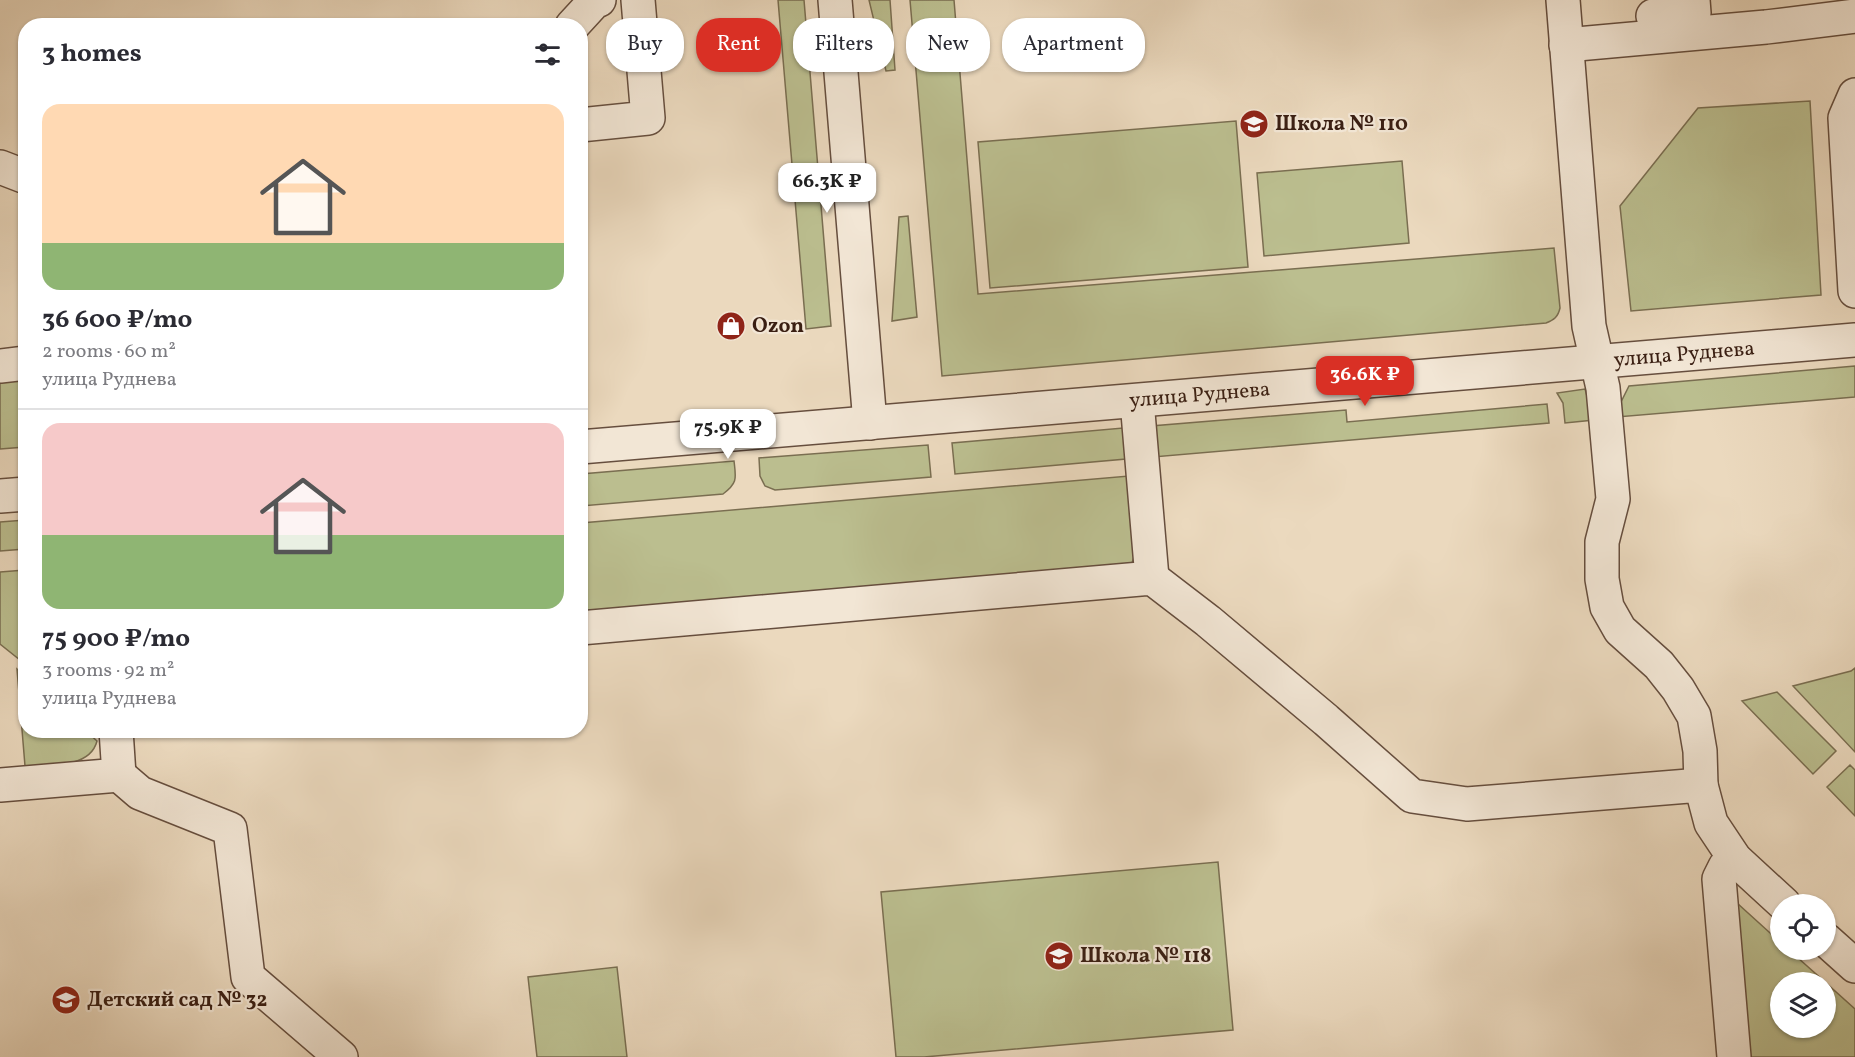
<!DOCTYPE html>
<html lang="en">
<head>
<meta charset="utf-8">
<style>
  :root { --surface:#fff; --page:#f7f7f7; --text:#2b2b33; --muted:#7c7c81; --line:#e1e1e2; --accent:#d93025 }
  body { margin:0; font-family:Vollkorn,serif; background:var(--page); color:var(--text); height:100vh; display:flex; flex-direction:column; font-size:22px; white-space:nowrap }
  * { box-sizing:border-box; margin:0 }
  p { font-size:20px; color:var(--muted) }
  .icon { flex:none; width:33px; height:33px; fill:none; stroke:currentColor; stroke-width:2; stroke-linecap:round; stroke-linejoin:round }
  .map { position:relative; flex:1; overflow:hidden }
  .panel { position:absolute; left:18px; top:18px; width:570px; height:720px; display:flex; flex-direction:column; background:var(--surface); border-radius:24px; box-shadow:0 2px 4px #0004 }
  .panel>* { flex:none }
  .hud { position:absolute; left:606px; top:18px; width:570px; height:54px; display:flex; gap:12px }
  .buttons { position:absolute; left:1770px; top:894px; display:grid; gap:12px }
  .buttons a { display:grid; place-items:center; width:66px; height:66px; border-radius:50%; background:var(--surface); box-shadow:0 2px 4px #0004; font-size:30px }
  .price { position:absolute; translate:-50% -51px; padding:0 14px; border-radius:12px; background:#fff; color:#222; font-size:20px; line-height:39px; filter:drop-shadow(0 2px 3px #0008) }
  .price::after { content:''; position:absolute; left:50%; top:36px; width:18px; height:14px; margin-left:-9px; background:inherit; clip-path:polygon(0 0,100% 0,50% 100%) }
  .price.selected { background:var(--accent); color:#fff }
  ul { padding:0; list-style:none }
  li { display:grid; align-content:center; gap:12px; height:318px; padding:0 24px }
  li+li { border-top:2px solid var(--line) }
  li span { display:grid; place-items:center; height:186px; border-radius:18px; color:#555 }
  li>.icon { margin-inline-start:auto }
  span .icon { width:108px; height:108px; fill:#fffc; stroke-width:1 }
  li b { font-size:26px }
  h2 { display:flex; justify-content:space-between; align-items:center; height:72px; padding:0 24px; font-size:26px }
  .chip { padding:0 21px; border-radius:24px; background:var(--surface); box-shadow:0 2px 4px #0004; font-size:21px; line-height:54px }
  .chip.selected { background:var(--accent); color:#fff }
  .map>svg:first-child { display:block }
  .green { fill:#bbbe8f; stroke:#7a6e51; stroke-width:1.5 }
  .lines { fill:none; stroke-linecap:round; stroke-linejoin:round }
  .minor-casing { stroke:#664e3e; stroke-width:36 }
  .minor { stroke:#f2e6d5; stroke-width:33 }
  .labels { text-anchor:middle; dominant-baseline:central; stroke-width:4.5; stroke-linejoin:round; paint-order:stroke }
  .poi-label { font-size:21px; font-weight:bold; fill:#3a1f13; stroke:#f2e6d5; text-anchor:start }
  .street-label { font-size:21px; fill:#3a1f13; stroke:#f2e6d5 }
</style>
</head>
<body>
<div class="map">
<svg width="1855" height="1057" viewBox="0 0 1855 1057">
  <rect width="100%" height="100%" fill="#ebd9be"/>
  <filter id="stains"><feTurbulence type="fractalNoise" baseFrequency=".00333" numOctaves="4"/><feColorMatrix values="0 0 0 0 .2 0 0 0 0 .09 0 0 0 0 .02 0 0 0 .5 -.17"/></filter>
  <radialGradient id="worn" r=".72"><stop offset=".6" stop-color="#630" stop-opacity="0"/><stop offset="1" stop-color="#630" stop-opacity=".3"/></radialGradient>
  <path class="green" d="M 778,0 L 804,0 L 831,326 L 806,329 Z
    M 869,0 L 890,0 L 895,70 L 886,71 Z
    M 910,0 L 954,0 L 978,294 L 1554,248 L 1560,308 C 1558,317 1554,320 1546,323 L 942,376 Z
    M 1810,101 L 1821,295 L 1631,311 L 1620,206 L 1698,108 Z
    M 1236,121 L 1248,267 L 990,288 L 978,142 Z
    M 1402,161 L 1409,243 L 1264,256 L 1257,173 Z
    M 908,216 L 917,317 L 892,321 L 899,217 Z
    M 1855,366 L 1855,397 L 1617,417 L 1617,410 L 1629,386 Z
    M 25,372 L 25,447 L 0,449 L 0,374 Z
    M 1585,389 L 1594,420 L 1565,423 L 1563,403 L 1557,393 Z
    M 1547,404 L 1549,423 L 1153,457 L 1151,426 L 1346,410 L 1347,422 Z
    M 1123,428 L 1126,459 L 955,474 L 952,443 Z
    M 928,445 L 931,477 L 775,490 L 765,486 L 760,476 L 759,458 Z
    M 734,461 C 736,478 738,483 723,494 L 581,506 L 581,474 Z
    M 1129,476 L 1135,554 L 1132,563 L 581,617 L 581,523 Z
    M 25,520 L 25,549 L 0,551 L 0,522 Z
    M 25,570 L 26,570 L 25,664 L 0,644 L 0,572 Z
    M 1855,668 L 1855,752 L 1793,686 L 1851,671 Z
    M 17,669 L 25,676 L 26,730 L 86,731 L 97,741 C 90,769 48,765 25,766 Z
    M 1777,692 L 1836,751 L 1813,774 L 1742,701 Z
    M 1850,765 L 1855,770 L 1855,816 L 1827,787 Z
    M 1218,862 L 1233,1030 L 924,1057 L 896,1057 L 881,892 Z
    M 1737,903 L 1780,942 L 1780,950 L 1789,950 L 1825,982 L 1780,982 L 1780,1028 L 1826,1028 L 1826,983 L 1855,1009 L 1855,1057 L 1748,1057 Z
    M 617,967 L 627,1057 L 537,1057 L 528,977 Z"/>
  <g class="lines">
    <g class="minor-casing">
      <g id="minor">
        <path d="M 835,0 L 870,423"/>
        <path d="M 1563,0 L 1589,326 L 1603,388 L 1613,499 L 1602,542 L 1602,579 L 1607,607 L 1620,630 L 1659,665 L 1678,689 L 1694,716 L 1700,751 L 1701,785"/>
        <path d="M 1653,16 L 1694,13 L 1693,0"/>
        <path d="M 572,26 L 594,2 L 599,0"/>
        <path d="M 1566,45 L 1766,27 L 1855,16"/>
        <path d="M 1855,95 L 1845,118 L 1855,291"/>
        <path d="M 580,125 L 648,118 L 638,0"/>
        <path d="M 0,167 L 26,177"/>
        <path d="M 0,366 L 26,363"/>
        <path d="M 1137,401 L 1152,578"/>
        <path id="s1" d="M 580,447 L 1855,340"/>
        <path d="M 0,496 L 26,494"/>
        <path d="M 580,628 L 1152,578 L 1208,621 L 1326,720 L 1412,796 L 1467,804 L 1701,785 L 1711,823 L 1735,859 L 1784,904"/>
        <path d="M 119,775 L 140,793 L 230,829 L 248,977 L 341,1057"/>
        <path d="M 0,785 L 119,775 L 116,730"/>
        <path d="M 1826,940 L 1855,966"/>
        <path d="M 1734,1057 L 1719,879 L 1725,867 L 1735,859"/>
      </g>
    </g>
    <use href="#minor" class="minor"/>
  </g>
  <defs>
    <g id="school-disc" transform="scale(1.5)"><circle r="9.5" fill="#8f2418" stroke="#f2e6d5"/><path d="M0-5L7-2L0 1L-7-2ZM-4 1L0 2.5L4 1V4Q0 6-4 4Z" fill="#fff"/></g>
    <g id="shop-disc" transform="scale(1.5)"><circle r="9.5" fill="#8f2418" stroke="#f2e6d5"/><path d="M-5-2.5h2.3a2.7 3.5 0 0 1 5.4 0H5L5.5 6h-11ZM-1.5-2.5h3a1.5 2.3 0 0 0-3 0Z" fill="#fff"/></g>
  </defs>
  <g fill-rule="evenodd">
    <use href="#school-disc" x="1254" y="124"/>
    <use href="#shop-disc" x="731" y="326"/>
    <use href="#school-disc" x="1059" y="956"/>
    <use href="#school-disc" x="66" y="1000"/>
  </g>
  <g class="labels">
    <g class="poi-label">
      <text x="1275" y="124">Школа № 110</text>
      <text x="752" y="326">Ozon</text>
      <text x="1080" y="956">Школа № 118</text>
      <text x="87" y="1000">Детский сад № 32</text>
    </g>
    <g class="street-label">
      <text stroke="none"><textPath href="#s1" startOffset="1108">улица Руднева</textPath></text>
      <text stroke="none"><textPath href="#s1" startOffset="622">улица Руднева</textPath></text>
    </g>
  </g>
  <rect width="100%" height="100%" filter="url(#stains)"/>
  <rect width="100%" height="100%" fill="url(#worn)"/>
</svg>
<div class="buttons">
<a><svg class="icon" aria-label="locate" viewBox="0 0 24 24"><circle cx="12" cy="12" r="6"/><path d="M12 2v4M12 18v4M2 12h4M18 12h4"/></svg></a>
<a><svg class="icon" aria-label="layers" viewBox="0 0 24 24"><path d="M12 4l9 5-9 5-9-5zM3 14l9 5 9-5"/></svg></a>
</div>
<b class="price" style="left:827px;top:214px">66.3K ₽</b>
<b class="price selected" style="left:1365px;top:407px">36.6K ₽</b>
<b class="price" style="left:728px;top:460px">75.9K ₽</b>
<div class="hud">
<a class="chip">Buy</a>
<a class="chip selected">Rent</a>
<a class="chip">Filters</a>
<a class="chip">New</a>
<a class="chip">Apartment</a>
</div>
<section class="panel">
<h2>3 homes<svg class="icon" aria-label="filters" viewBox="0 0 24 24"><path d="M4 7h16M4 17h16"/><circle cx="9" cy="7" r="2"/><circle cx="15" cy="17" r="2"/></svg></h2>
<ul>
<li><span style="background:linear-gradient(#ffd9b3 75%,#8fb573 0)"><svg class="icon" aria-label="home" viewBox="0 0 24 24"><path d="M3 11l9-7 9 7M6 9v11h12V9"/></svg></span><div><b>36 600 ₽/mo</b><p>2 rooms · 60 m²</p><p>улица Руднева</p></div></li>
<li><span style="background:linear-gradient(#f6c9c9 60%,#8fb573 0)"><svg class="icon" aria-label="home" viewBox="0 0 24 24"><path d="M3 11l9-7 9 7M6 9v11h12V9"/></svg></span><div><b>75 900 ₽/mo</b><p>3 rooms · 92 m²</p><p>улица Руднева</p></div></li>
</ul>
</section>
</div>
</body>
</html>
